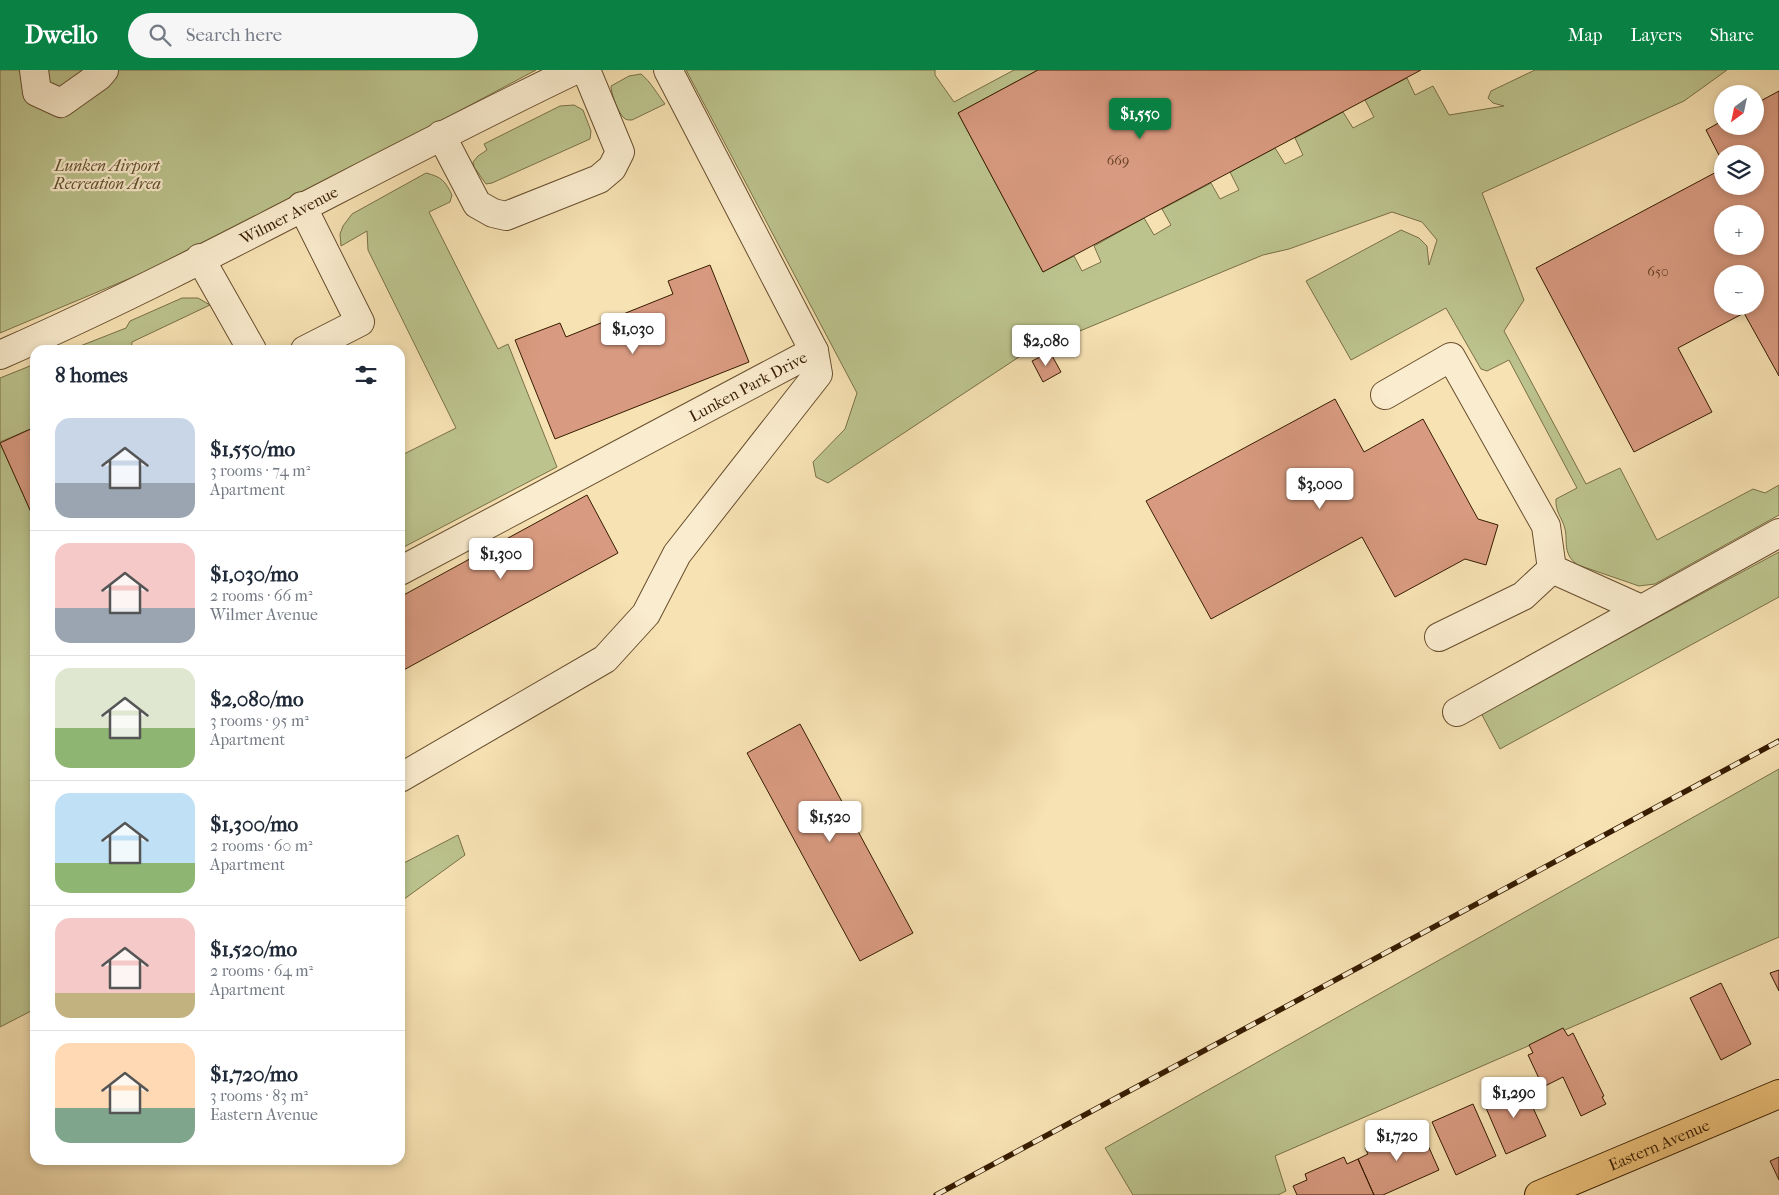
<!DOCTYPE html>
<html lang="en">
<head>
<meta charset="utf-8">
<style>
  :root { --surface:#fff; --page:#f6f6f7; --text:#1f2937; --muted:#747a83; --line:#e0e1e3; --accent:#0b8043 }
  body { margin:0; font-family:"IM FELL French Canon",serif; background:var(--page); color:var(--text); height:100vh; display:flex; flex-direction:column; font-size:19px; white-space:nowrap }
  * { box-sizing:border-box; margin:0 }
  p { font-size:16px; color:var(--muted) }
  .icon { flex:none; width:28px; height:28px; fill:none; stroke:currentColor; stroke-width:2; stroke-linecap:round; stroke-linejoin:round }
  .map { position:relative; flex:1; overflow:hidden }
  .drawer { position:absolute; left:30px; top:275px; width:375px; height:820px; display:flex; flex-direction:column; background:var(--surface); border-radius:15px; box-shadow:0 2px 8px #0003 }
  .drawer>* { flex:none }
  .needle { width:32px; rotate:213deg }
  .fabs { position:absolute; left:1714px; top:15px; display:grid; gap:10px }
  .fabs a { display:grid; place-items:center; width:50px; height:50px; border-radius:50%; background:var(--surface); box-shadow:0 2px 8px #0003; font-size:25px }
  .price { position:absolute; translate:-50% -42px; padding:0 11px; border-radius:5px; background:#fff; color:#222; font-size:16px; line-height:32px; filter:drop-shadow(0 1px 2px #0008) }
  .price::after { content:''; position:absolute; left:50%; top:30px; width:15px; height:11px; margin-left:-8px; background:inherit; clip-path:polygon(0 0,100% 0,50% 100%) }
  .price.on { background:var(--accent); color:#fff }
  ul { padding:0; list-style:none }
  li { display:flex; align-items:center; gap:15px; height:125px; padding:0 25px }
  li+li { border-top:1px solid var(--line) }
  li span { display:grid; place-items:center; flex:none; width:140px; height:100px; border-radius:15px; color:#555 }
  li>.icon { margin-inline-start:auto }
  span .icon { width:60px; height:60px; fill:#fffc; stroke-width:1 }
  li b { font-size:21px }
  h2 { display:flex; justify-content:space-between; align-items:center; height:60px; padding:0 25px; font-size:21px }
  header { display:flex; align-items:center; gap:30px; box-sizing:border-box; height:70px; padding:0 25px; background:var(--accent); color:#fff }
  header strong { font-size:24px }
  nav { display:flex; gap:28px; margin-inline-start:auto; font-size:18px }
  .search { width:350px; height:45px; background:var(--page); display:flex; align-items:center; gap:12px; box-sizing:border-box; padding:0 18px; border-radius:28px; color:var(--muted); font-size:19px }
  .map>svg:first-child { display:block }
  .green { fill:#bcc38d; stroke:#7a7047 }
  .building { fill:#d89a80; stroke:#371c01; fill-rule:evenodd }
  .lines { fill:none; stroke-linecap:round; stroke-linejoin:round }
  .minor-casing { stroke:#674e2e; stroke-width:30 }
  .major-casing { stroke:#371c01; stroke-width:30 }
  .minor { stroke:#faecce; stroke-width:28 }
  .major { stroke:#ecc17a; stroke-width:28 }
  .rail-casing { stroke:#371c01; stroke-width:5.5 }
  .rail { stroke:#faecce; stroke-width:4; stroke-dasharray:11; stroke-linecap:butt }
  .labels { text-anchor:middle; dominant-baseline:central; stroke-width:4.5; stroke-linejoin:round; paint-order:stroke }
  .number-label { font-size:14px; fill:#5f3c21 }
  .park-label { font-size:16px; font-style:italic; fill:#5f4e2b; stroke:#faecce }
  .street-label { font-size:16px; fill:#371c01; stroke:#faecce }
</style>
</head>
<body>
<header>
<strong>Dwello</strong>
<div class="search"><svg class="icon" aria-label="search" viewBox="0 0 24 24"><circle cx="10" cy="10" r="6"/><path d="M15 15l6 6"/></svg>Search here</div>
<nav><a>Map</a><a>Layers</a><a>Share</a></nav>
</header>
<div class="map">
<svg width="1779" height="1125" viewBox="0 0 1779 1125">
  <rect width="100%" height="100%" fill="#f7e2b3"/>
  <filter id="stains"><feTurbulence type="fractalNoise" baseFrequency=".004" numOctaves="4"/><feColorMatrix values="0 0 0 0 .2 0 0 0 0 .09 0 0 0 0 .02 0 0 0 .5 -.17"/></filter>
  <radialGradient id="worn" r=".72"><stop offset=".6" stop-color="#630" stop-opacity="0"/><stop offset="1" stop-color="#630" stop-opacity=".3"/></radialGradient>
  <path class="green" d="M 0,0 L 536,0 L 322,114 L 145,202 L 0,263 Z
    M 686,0 L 935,0 L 935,5 L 954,32 L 1014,0 L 1038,0 L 958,43 L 1043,202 L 1074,186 L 1082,201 L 1101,192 L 1094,176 L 1144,148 L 1154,165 L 1171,155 L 1162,139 L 1211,113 L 1220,129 L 1239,120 L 1230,102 L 1275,78 L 1285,94 L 1303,85 L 1295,68 L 1343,42 L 1353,58 L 1374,47 L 1365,30 L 1407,8 L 1415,25 L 1433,16 L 1449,45 L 1504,36 L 1493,33 L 1488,28 L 1491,21 L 1535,0 L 1727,0 L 1684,31 L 1482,123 L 1524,230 L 1504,261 L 1586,414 L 1620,398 L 1657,470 L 1753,419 L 1765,423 L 1779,415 L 1779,445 L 1655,514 L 1639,516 L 1578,495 C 1574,492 1570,489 1568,483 C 1565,476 1567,467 1565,459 C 1562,447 1555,442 1556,429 L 1577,418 L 1509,290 L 1487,301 L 1481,299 L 1446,238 L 1351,290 L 1306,211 L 1401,160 L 1419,168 L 1427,176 L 1429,195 L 1437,170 L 1422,152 L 1392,142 L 1289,179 L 1263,185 L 1022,285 L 828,413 L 816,407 L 813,392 L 845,359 L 857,323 Z
    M 641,4 C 651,12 657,24 665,34 L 632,50 C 628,50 626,50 624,48 C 618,43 611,23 611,16 L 629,6 Z
    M 574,35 L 583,40 L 591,61 L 590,69 L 492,113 L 486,114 L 474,97 L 473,92 L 478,86 L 487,80 L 484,74 L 560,36 Z
    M 426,103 C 442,107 445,111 452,125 L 450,132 L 429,142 L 498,279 L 508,274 L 557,397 L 400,479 L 400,386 L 456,358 L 368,180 L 367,161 L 341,176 L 340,164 L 343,156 L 352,144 Z
    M 182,228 L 198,228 L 210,235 L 132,272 L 131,280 L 70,280 L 126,258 L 130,251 Z
    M 35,294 L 35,357 L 0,372 L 0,308 Z
    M 0,373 L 35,451 L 35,939 L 0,957 Z
    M 1779,482 L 1779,527 L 1500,679 L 1481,643 Z
    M 1779,699 L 1779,867 L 1275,1086 L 1286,1121 L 1278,1125 L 1133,1125 L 1105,1078 Z
    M 458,765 L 465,785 L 400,832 L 400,795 Z"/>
  <path class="building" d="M 1038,0 L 1421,0 L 1043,202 L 958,43 Z
    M 1779,21 L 1779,306 L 1744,243 L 1678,278 L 1712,342 L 1634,382 L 1536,198 L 1722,99 L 1722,116 L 1755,116 L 1755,84 L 1722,84 L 1722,91 L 1706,60 L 1722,51 L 1722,56 L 1755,56 L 1755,34 ZM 1722,144 L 1755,144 L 1755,176 L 1722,176 ZM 1722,204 L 1755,204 L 1755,236 L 1722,236 Z
    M 710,195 L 749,292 L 555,369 L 515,270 L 560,253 L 566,267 L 673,224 L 668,211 Z
    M 1050,282 L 1061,302 L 1043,312 L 1032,291 Z
    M 1335,329 L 1364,382 L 1423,349 L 1478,449 L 1498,455 L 1486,495 L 1465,489 L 1395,527 L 1362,467 L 1211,549 L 1146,431 Z
    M 35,357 L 35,451 L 0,373 Z
    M 587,425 L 618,483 L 400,602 L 400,527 Z
    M 800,654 L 913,863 L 860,891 L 747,683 Z
    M 1779,900 L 1779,921 L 1770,903 Z
    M 1721,913 L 1751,974 L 1721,990 L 1690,928 Z
    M 1563,958 L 1568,966 L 1573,963 L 1604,1026 L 1602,1027 L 1606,1034 L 1581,1046 L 1563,1007 L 1543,1017 L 1528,985 L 1533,983 L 1529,975 Z
    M 1522,1014 L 1546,1066 L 1506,1084 L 1483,1031 Z
    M 1473,1034 L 1496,1086 L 1456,1105 L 1432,1052 Z
    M 1406,1060 L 1409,1067 L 1422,1062 L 1439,1100 L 1383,1125 L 1374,1125 L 1358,1089 L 1368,1084 L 1365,1078 Z
    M 1344,1087 L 1347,1094 L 1358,1089 L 1374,1125 L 1297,1125 L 1293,1116 L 1307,1110 L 1305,1104 Z
    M 1779,1087 L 1779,1110 L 1770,1091 Z"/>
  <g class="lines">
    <g class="minor-casing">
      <g id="minor">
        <path d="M 34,0 L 37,22 L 61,33 L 99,6 L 104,0"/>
        <path d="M 441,65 L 477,134 L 493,143 L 506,146 L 599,109 L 612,98 L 620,82 L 586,0"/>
        <path d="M 302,136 L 360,252 L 305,280"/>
        <path d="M 200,188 L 252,280"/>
        <path id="s1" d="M 0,285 C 196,199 382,92 575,0"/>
        <path d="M 1385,325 L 1451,287 L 1546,456 L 1552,499 L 1641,539"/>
        <path id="s2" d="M 400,501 L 814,281 L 668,0"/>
        <path d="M 1439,567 L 1523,526 L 1552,499"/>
        <path d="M 1457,642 L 1779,463"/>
        <path d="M 400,708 L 605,589 L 646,544 L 677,484 L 818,304 L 814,281"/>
      </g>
    </g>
    <g class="major-casing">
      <g id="major">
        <path id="s3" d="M 1539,1125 L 1779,1024"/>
      </g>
    </g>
    <use href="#minor" class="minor"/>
    <use href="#major" class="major"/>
    <g class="rail-casing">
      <path id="rail" d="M 936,1125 L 1779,671"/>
    </g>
    <use href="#rail" class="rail"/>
  </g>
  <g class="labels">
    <g class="number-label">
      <text x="1118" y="90">669</text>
      <text x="1658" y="201">650</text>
    </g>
    <g class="park-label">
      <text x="107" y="95">Lunken Airport<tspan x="107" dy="18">Recreation Area</tspan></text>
    </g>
    <g class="street-label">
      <text stroke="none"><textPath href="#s1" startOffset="321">Wilmer Avenue</textPath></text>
      <text stroke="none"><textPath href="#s2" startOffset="394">Lunken Park Drive</textPath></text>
      <text stroke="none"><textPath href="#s3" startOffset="130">Eastern Avenue</textPath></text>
    </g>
  </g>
  <rect width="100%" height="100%" filter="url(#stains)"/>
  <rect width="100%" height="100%" fill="url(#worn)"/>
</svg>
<div class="fabs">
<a><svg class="needle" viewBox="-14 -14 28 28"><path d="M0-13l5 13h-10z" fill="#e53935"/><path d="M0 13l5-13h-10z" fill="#747a83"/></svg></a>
<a><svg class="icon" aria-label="layers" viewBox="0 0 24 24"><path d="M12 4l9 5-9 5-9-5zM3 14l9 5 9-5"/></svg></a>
<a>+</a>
<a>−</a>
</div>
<b class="price on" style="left:1140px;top:70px">$1,550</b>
<b class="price" style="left:633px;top:285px">$1,030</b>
<b class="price" style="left:1046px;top:297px">$2,080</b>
<b class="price" style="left:1320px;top:440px">$3,000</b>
<b class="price" style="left:501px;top:510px">$1,300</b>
<b class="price" style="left:830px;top:773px">$1,520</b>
<b class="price" style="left:1514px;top:1049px">$1,290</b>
<b class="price" style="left:1397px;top:1092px">$1,720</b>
<section class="drawer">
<h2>8 homes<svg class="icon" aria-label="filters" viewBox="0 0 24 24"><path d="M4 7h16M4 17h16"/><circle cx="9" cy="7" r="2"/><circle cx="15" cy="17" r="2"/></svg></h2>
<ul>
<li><span style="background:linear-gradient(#c9d6e8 65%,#9aa5b1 0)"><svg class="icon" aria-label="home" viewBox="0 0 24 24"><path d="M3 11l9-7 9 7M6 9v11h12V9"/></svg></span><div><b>$1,550/mo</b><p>3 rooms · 74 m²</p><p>Apartment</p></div></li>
<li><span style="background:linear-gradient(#f6c9c9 65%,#9aa5b1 0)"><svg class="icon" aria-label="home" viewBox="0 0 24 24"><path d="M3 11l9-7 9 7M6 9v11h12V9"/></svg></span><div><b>$1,030/mo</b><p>2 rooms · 66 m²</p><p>Wilmer Avenue</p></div></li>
<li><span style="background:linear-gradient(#dfe7d0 60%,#8fb573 0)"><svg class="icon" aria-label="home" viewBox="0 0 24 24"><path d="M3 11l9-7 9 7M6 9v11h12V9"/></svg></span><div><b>$2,080/mo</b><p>3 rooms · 95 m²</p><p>Apartment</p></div></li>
<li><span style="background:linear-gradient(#bfe0f5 70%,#8fb573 0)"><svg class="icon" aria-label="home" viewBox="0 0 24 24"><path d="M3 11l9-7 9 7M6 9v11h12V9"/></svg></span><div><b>$1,300/mo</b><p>2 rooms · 60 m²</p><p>Apartment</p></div></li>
<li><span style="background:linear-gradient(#f6c9c9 75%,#c2b280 0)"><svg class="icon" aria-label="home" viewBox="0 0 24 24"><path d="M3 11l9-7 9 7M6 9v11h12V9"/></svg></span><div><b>$1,520/mo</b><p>2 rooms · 64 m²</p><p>Apartment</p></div></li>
<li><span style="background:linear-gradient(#ffd9b3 65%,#7fa58c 0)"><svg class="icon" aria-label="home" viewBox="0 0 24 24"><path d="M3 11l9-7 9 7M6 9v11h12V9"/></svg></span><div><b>$1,720/mo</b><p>3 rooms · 83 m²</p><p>Eastern Avenue</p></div></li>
</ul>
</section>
</div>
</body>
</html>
